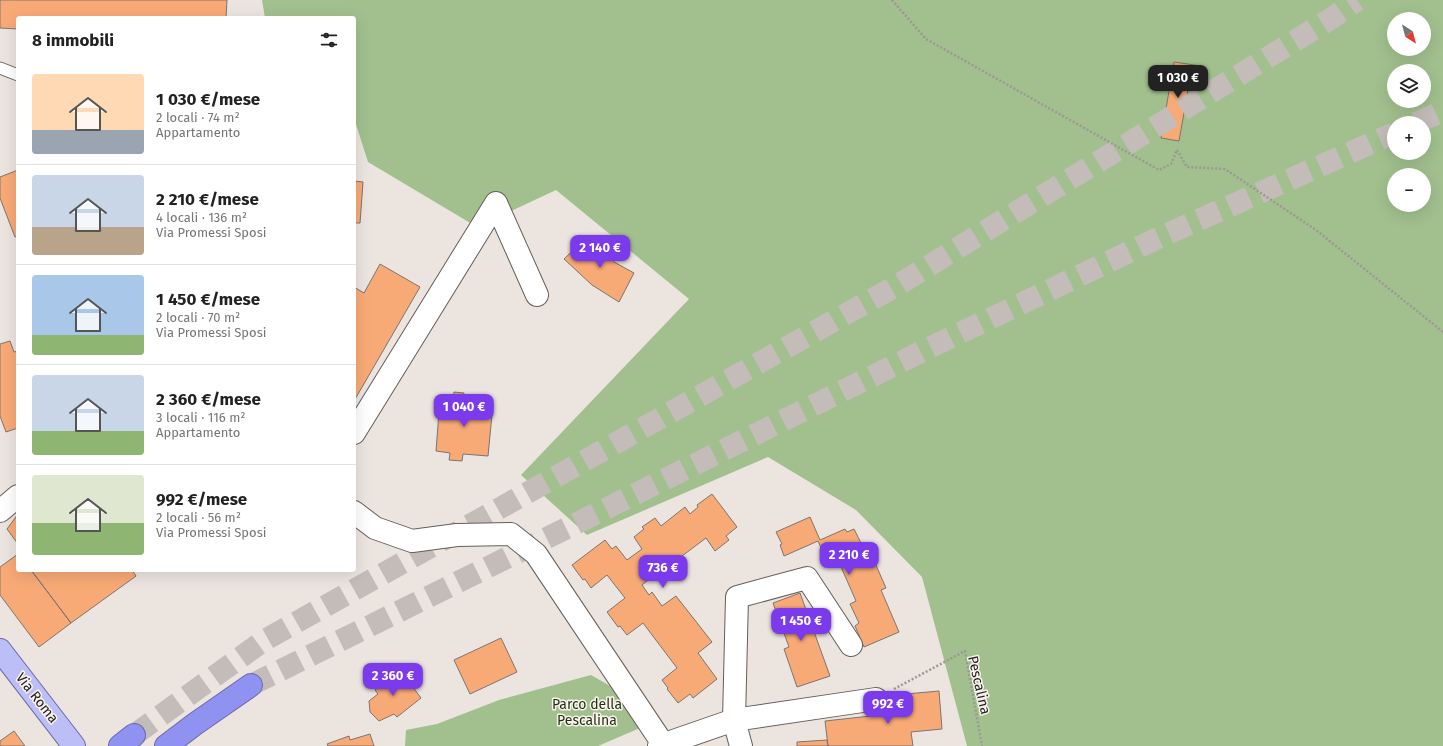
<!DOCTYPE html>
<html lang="it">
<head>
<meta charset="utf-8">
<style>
  :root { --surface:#fff; --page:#f6f6f6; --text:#222; --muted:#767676; --line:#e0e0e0; --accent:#7c3aed }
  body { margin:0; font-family:"Fira Sans",sans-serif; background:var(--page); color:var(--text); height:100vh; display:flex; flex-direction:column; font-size:15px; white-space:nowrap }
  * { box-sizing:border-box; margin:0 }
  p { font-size:13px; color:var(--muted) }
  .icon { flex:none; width:22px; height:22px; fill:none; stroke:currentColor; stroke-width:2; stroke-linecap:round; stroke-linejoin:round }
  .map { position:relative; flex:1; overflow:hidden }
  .details { position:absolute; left:16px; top:16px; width:340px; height:556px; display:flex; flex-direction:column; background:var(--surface); border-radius:4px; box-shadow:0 4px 16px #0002 }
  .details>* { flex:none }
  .needle { width:26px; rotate:144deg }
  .buttons { position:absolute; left:1387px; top:12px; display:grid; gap:8px }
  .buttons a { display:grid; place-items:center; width:44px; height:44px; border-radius:50%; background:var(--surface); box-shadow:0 4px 16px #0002; font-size:20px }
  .price { position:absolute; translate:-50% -34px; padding:0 9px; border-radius:8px; background:var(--accent); color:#fff; font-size:13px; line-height:26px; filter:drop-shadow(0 1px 2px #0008) }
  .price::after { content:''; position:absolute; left:50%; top:24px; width:12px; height:9px; margin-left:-6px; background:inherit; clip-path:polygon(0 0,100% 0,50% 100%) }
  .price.selected { background:#222; color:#fff }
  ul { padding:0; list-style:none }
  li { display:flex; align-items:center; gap:12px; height:100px; padding:0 16px }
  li+li { border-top:1px solid var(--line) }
  li span { display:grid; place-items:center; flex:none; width:112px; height:80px; border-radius:4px; color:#555 }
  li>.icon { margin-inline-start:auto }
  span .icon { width:48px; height:48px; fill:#fffc; stroke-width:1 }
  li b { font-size:17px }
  h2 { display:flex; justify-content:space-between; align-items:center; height:48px; padding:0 16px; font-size:17px }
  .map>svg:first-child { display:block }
  .green { fill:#a1c08e; fill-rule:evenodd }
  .building { fill:#f8aa76; stroke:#7c7571 }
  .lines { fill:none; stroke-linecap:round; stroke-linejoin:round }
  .highway-tunnel { stroke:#c3bcb8; stroke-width:22; stroke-dasharray:22 11; stroke-linecap:butt }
  .lane-casing { stroke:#655e5a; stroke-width:13 }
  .street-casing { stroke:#655e5a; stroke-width:24 }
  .primary-casing { stroke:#6969a7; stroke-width:24 }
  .highway-casing { stroke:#6969a7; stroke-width:24 }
  .path { stroke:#9d9794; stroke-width:2.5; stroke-dasharray:2 2; stroke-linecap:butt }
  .lane { stroke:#fff; stroke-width:11 }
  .street { stroke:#fff; stroke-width:22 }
  .primary { stroke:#bcbef7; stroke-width:22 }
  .highway { stroke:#9092f2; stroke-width:22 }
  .labels { text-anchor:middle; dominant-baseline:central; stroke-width:3; stroke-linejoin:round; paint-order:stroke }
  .street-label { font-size:14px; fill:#201d1c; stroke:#f9f2ed }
  .park-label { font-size:14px; fill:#1d3010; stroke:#f9f2ed }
</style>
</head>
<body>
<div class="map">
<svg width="1443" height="746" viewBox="0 0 1443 746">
  <rect width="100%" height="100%" fill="#ece4df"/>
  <path class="green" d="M 262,0 L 1443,0 L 1443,746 L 967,746 L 922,577 L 856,510 L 768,457 L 587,535 L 521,475 L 689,299 L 556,190 L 477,227 L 368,162 L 354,118 L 354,18 L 265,18 ZM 1394,19 L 1424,19 L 1424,49 L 1394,49 ZM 1394,71 L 1424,71 L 1424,101 L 1394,101 ZM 1394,123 L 1424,123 L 1424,153 L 1394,153 ZM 1394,175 L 1424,175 L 1424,205 L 1394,205 Z
    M 591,675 L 612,687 L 640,728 L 598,746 L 405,746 L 406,730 L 437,724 L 499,700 Z"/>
  <path class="building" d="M 0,0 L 227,0 L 226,18 L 162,18 L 149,17 L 149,18 L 18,18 L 18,29 L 0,28 Z
    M 1174,62 L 1201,66 L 1198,80 L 1190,79 L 1179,141 L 1161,138 Z
    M 18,170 L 18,236 L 15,237 L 0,198 L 0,177 Z
    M 354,181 L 363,182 L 360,223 L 354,223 Z
    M 588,236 L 614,262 L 634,273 L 619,302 L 592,285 L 564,259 Z
    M 380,264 L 420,287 L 354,401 L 354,287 L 364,293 Z
    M 10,341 L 14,352 L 18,351 L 18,428 L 6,432 L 0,416 L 0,344 Z
    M 454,392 L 464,393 L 463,401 L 493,404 L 488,456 L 463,454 L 462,461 L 449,460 L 450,453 L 436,451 L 440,399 L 453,400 Z
    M 712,494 L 737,527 L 726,536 L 729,540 L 715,551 L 706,538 L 678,559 L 675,555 L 650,574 L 652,577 L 642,585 L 649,595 L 652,592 L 662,606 L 676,596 L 712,642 L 698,653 L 717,679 L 693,698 L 690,694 L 678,703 L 667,689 L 668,688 L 662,680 L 677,668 L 643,623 L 627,635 L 620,626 L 618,627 L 607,612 L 625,598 L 607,575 L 591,588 L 585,579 L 583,580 L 572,565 L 605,540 L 612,549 L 616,546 L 627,560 L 642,549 L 634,537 L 644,529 L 642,527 L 655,518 L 661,526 L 685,507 L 690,514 L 698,507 L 697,505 Z
    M 18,514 L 18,544 L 7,529 Z
    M 810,517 L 820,540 L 845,529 L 847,532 L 854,529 L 864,549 L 868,547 L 886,588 L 881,590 L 899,632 L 864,647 L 855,626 L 859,623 L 850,604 L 856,601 L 838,560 L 829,565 L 818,541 L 784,556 L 780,545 L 782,544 L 776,532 Z
    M 18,554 L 18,570 L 31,570 L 71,623 L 39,647 L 0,595 L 0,567 Z
    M 31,570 L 132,570 L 136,576 L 71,623 Z
    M 800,593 L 830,676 L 797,687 L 784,649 L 789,647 L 773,603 Z
    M 501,638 L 517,672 L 470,694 L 454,660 Z
    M 400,670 L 421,698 L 397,717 L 394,714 L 379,721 L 370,712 L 369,701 L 378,694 L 375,690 Z
    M 939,691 L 942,729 L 911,732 L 913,746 L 828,746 L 825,721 L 907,712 L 906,694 Z
    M 14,731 L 25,746 L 0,746 L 0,741 Z
    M 370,734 L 374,746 L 328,746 L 327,744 L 349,736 L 350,740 Z
    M 827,740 L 828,746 L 797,746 L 797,742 Z"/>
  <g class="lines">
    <path class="highway-tunnel" d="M 1416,123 L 1443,111
      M 251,685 L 929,348 L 1156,239 L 1394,133
      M 134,735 L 263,641 L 896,286 L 1332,18 L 1357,0"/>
    <g class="lane-casing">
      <path id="lane" d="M 0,68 L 18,75"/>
    </g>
    <g class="street-casing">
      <path id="street" d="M 354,433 L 496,203 L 537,295
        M 0,511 L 18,496
        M 354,512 L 375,528 L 412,541 L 457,535 L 511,534 L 536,554 L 663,744
        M 851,645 L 807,578 L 737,597 L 734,720 L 876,699
        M 659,746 L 734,720 L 741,746"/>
    </g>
    <g class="primary-casing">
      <path id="primary" d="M 0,650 L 74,746"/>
    </g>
    <g class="highway-casing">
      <path id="highway" d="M 120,746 L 134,735
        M 166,746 L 195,724 L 251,685"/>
    </g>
    <path class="path" d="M 892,0 L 926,39 L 1159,170 L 1171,164 L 1177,150
      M 1177,150 L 1187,167 L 1225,169 L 1316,230 L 1443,332
      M 894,689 L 965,651 L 982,746"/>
    <use href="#lane" class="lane"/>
    <use href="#street" class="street"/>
    <use href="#primary" class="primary"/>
    <use href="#highway" class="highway"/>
  </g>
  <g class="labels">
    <g class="street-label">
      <text transform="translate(979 685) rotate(77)">Pescalina</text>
      <text transform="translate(37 698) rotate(52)">Via Roma</text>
    </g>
    <g class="park-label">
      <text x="587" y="704">Parco della<tspan x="587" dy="16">Pescalina</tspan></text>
    </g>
  </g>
</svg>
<div class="buttons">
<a><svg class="needle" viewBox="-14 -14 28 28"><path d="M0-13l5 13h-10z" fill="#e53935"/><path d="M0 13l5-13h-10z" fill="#767676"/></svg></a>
<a><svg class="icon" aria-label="layers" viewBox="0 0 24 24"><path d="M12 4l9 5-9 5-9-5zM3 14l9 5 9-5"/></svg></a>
<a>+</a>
<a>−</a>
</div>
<b class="price selected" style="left:1178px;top:99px">1 030 €</b>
<b class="price" style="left:600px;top:269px">2 140 €</b>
<b class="price" style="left:464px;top:428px">1 040 €</b>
<b class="price" style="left:849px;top:576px">2 210 €</b>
<b class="price" style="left:663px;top:589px">736 €</b>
<b class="price" style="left:801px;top:642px">1 450 €</b>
<b class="price" style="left:393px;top:697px">2 360 €</b>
<b class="price" style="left:888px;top:725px">992 €</b>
<section class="details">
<h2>8 immobili<svg class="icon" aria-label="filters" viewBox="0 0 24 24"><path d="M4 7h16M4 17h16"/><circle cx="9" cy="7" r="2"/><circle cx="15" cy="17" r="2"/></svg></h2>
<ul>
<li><span style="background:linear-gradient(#ffd9b3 70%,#9aa5b1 0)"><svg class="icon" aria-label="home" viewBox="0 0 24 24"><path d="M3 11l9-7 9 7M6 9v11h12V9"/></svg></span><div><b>1 030 €/mese</b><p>2 locali · 74 m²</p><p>Appartamento</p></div></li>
<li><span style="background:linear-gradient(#c9d6e8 65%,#b9a48a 0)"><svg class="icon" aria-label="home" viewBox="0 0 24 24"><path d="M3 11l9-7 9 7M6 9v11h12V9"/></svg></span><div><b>2 210 €/mese</b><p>4 locali · 136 m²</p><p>Via Promessi Sposi</p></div></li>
<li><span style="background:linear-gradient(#a9c7e8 75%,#8fb573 0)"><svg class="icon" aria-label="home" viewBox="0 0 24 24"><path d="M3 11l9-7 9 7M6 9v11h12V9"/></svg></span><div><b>1 450 €/mese</b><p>2 locali · 70 m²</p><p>Via Promessi Sposi</p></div></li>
<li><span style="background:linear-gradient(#c9d6e8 70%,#8fb573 0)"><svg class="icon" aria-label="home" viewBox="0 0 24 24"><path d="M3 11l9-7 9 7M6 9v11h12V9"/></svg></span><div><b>2 360 €/mese</b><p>3 locali · 116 m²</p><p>Appartamento</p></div></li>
<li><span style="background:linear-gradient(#dfe7d0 60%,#8fb573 0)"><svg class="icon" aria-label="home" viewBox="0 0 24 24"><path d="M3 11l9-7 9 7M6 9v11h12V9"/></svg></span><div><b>992 €/mese</b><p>2 locali · 56 m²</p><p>Via Promessi Sposi</p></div></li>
</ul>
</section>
</div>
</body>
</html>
